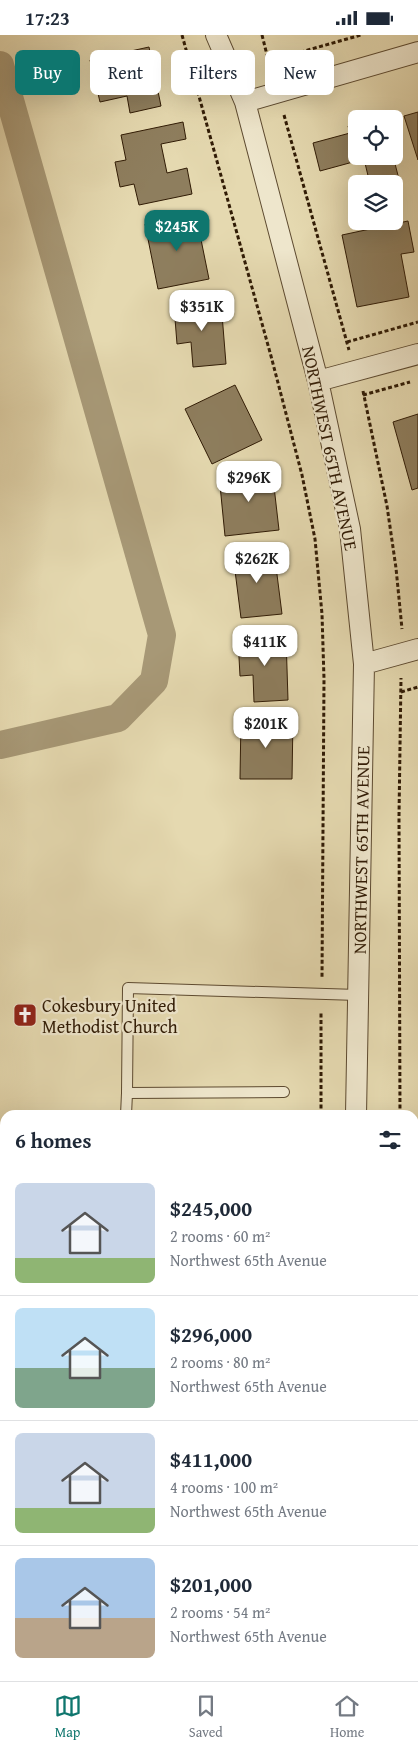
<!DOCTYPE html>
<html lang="en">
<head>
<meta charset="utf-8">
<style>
  :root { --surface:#fff; --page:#f6f6f7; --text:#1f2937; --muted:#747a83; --line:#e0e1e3; --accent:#0f766e }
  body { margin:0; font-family:"Gentium Book Plus",serif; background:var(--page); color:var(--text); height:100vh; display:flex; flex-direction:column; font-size:19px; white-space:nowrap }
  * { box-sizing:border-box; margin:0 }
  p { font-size:16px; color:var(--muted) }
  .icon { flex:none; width:28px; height:28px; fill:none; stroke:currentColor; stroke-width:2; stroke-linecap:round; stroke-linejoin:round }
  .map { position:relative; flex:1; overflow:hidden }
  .drawer { position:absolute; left:0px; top:1075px; width:419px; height:571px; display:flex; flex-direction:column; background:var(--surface); border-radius:15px 15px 0 0; box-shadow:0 5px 20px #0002 }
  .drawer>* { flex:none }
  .top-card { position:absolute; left:15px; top:15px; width:389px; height:45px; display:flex; gap:10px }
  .fabs { position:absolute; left:348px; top:75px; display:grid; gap:10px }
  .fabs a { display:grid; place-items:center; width:55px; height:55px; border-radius:8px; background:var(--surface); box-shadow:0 5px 20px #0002; font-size:25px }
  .price { position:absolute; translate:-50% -42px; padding:0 11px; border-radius:10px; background:#fff; color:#222; font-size:16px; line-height:32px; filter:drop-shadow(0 1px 2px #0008) }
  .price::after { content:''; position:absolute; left:50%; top:30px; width:15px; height:11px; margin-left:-8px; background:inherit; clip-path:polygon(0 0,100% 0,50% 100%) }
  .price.active { background:var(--accent); color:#fff }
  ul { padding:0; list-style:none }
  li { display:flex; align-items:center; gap:15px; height:125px; padding:0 15px }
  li+li { border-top:1px solid var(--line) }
  li span { display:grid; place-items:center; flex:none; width:140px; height:100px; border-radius:8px; color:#555 }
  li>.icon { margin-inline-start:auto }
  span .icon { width:60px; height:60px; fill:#fffc; stroke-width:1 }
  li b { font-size:21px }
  h2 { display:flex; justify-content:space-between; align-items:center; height:60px; padding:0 15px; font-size:21px }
  .pill { padding:0 18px; border-radius:8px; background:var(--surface); box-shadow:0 5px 20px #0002; font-size:18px; line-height:45px }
  .pill.active { background:var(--accent); color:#fff }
  .status { display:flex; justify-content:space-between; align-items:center; height:35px; padding:0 25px; background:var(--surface); direction:ltr }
  .status svg { height:14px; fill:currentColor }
  .tabs { display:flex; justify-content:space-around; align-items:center; height:70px; border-top:1px solid var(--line); background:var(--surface); font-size:14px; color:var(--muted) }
  .tabs a { display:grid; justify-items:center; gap:2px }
  .tabs .active { color:var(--accent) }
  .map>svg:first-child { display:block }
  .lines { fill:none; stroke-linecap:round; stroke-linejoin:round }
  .canal { stroke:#a79876; stroke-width:28 }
  .building { fill:#8e7e5e; stroke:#301b05 }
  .service-casing { stroke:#5d4a30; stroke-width:12 }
  .minor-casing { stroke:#5d4a30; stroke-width:22 }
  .path { stroke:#301b05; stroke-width:3; stroke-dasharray:4 2.5; stroke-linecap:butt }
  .service { stroke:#eee6cc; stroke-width:10 }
  .minor { stroke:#eee6cc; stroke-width:20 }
  .labels { text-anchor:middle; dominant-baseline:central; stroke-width:4.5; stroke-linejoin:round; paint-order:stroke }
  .street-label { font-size:18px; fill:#301b05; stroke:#eee6cc }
  .poi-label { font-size:18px; fill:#301b05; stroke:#eee6cc; text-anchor:start }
</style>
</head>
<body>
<div class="status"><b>17:23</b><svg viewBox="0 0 49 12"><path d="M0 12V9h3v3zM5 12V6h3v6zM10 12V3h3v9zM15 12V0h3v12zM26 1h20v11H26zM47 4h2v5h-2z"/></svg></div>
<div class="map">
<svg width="418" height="1646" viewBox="0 0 418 1646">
  <rect width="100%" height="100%" fill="#e5d9b0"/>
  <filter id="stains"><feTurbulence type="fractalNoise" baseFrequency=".004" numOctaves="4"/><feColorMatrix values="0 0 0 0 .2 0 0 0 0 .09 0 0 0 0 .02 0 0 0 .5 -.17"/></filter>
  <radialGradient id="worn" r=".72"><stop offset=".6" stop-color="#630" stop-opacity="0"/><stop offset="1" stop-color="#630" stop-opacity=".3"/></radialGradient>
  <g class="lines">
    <path class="canal" d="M 0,30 L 162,600 L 154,646 L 118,683 L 0,710"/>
  </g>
  <path class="building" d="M 149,12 L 161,71 L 130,78 L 127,61 L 100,67 L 90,25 Z
    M 418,77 L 418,125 L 404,81 Z
    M 183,87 L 186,104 L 161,109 L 167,138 L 187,133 L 192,159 L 139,170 L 134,149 L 120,152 L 115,127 L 126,125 L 121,100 Z
    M 356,88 L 356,121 L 393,121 L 401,152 L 394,154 L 394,149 L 370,149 L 364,124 L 320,136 L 313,108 L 350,98 L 348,91 Z
    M 196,180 L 209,244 L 158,254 L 145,189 Z
    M 408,186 L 414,217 L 401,219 L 409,262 L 357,272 L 342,200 Z
    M 221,267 L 226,329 L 193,332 L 191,307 L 177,309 L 174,271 Z
    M 235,350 L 262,405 L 212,429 L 185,374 Z
    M 418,379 L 418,453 L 412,455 L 393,387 Z
    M 272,434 L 279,495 L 225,501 L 219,440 Z
    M 274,516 L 282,579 L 241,583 L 233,520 Z
    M 286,602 L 288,665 L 254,667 L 253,640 L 240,641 L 238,604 Z
    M 241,683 L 293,684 L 292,744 L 240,744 Z
    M 322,1641 L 366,1641 L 366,1642 L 322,1643 Z"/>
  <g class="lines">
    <g class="service-casing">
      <path id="service" d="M 284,1057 L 127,1058 L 128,953 L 358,960
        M 126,1080 L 127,1058
        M 416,1151 L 418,1251"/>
    </g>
    <g class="minor-casing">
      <path id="minor" d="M 216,0 L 245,67 L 318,346 L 350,494 L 364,629 L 356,1080
        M 245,67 L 418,17
        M 318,346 L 418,319
        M 364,629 L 418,614
        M 0,1146 L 5,1146
        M 414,1151 L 418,1151
        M 263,1641 L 263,1646"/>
    </g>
    <path class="path" d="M 182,0 L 271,321 L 302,440 L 315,504 L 322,579 L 324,644 L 322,942
      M 262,0 L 271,36
      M 269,26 L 361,0
      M 284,80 L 349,315
      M 347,307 L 418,287
      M 363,356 L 387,471 L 396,533 L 402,594
      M 363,360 L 410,347
      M 401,657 L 418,652
      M 321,1080 L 321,976
      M 400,1080 L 399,781 L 401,643
      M 414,1115 L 418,1115
      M 235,1641 L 235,1646
      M 289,1641 L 289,1646"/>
    <use href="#service" class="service"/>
    <use href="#minor" class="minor"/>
  </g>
  <defs>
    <g id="church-square" transform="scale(1.25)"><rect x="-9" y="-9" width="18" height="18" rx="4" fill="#8f2418" stroke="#eee6cc"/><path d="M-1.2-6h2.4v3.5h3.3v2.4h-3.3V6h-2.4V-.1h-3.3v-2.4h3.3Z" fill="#fff"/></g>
  </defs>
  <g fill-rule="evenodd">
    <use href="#church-square" x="25" y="980"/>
  </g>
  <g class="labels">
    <g class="street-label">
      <text transform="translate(330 413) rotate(78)">NORTHWEST 65TH AVENUE</text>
      <text transform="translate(361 815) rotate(-89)">NORTHWEST 65TH AVENUE</text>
    </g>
    <g class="poi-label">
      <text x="42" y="970">Cokesbury United<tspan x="42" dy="21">Methodist Church</tspan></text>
    </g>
  </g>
  <rect width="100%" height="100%" filter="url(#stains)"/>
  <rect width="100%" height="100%" fill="url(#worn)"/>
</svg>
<div class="fabs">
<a><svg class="icon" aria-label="locate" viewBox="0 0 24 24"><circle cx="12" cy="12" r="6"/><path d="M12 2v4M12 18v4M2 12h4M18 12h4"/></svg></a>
<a><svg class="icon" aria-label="layers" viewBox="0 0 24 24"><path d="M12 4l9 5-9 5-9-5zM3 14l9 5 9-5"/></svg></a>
</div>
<b class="price active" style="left:177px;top:217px">$245K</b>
<b class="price" style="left:202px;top:297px">$351K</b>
<b class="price" style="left:249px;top:468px">$296K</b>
<b class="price" style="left:257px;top:549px">$262K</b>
<b class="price" style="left:265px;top:632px">$411K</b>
<b class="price" style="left:266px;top:714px">$201K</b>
<div class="top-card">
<a class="pill active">Buy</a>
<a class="pill">Rent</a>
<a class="pill">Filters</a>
<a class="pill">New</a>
</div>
<section class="drawer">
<h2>6 homes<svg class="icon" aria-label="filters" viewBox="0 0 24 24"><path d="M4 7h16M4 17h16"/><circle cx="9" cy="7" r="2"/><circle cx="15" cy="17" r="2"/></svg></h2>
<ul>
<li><span style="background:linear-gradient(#c9d6e8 75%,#8fb573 0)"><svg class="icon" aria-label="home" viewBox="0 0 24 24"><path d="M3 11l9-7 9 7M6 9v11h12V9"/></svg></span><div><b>$245,000</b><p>2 rooms · 60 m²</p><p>Northwest 65th Avenue</p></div></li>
<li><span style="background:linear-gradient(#bfe0f5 60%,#7fa58c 0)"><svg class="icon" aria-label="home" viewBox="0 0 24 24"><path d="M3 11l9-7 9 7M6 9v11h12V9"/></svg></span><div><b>$296,000</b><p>2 rooms · 80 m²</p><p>Northwest 65th Avenue</p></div></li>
<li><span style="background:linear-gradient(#c9d6e8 75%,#8fb573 0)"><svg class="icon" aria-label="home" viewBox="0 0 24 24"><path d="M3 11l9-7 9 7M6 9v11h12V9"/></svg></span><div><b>$411,000</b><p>4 rooms · 100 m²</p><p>Northwest 65th Avenue</p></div></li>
<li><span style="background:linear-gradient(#a9c7e8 60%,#b9a48a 0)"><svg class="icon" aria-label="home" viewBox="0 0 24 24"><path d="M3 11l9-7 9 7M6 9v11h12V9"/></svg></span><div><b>$201,000</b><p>2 rooms · 54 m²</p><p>Northwest 65th Avenue</p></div></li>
</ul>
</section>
</div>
<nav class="tabs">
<a class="active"><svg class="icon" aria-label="map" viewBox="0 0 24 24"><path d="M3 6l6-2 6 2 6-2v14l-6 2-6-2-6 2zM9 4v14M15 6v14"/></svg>Map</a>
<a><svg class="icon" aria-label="saved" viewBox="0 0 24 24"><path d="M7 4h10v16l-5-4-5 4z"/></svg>Saved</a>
<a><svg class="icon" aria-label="home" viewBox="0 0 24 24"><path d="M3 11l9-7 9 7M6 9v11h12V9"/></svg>Home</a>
</nav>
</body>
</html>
